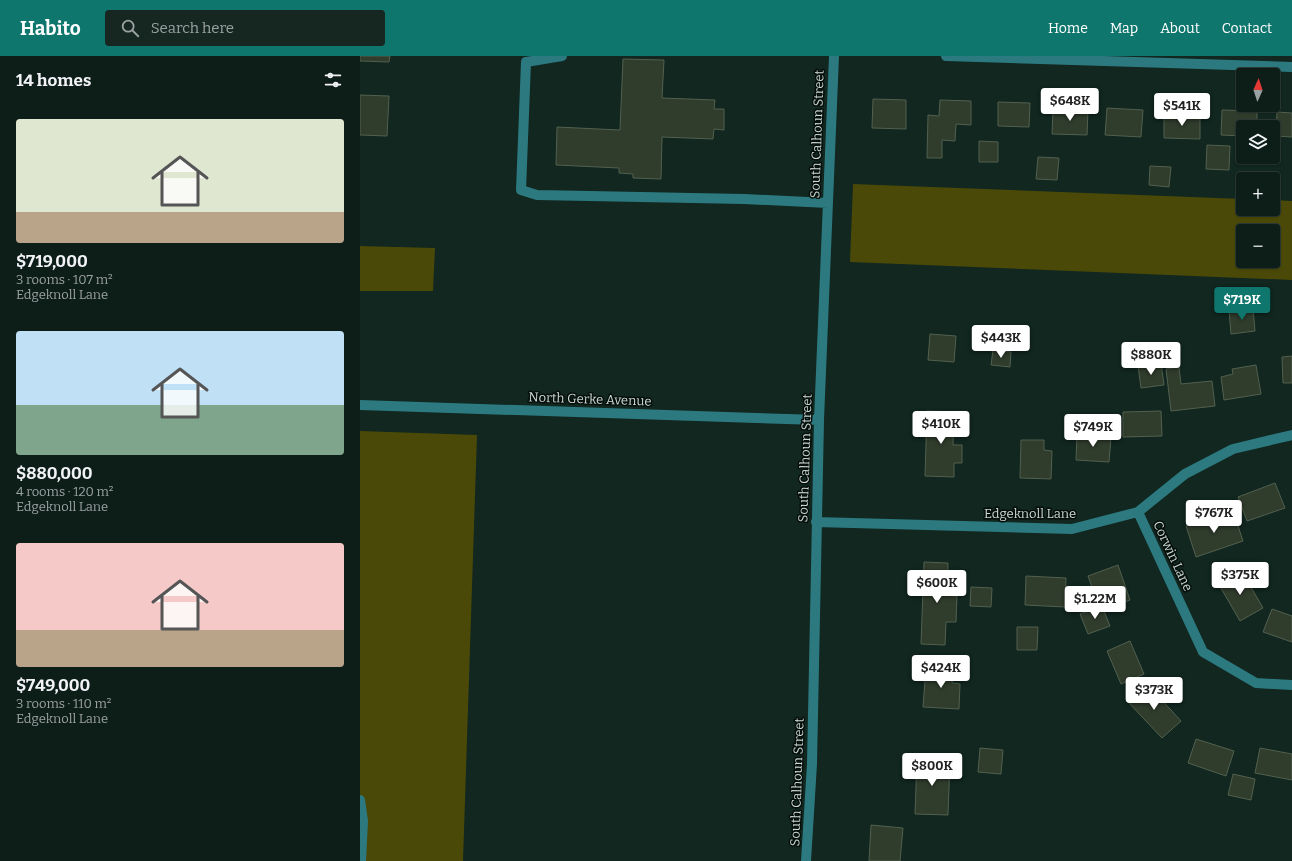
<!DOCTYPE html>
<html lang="en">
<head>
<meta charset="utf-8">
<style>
  :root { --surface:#0d1d18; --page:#162621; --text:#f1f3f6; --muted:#9aa2a2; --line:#2d3b37; --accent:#0f766e }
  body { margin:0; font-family:Bitter,serif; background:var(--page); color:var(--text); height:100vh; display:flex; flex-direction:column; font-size:15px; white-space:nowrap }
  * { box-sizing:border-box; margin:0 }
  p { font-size:13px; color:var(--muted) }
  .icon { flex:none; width:22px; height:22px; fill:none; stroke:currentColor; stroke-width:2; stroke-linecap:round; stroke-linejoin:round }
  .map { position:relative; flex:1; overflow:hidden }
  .sheet { display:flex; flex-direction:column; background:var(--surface); width:360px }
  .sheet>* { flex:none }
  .needle { width:26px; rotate:3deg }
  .fabs { position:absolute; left:876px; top:12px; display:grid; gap:8px }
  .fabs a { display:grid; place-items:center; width:44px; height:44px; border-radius:4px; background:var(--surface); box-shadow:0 1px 3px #0004,0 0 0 1px var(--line); font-size:20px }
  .price { position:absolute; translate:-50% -34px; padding:0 9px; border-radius:4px; background:#fff; color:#222; font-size:13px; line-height:26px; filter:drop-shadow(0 1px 2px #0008) }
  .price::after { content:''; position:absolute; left:50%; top:24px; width:12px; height:9px; margin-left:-6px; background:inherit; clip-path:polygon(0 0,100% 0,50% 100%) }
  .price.active { background:var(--accent); color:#fff }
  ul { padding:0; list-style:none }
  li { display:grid; align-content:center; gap:8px; height:212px; padding:0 16px }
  li span { display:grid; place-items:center; height:124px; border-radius:4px; color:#555 }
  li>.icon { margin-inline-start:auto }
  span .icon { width:72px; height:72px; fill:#fffc; stroke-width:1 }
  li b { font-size:17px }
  h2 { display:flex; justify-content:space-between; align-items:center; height:48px; padding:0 16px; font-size:17px }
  header { display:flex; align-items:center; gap:24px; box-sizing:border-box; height:56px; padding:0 20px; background:var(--accent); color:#fff }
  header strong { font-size:19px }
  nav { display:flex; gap:22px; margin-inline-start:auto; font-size:14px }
  .search { width:280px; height:36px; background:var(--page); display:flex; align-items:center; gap:10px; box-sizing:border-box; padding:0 14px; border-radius:4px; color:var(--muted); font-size:15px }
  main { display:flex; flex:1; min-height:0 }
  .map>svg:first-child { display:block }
  .green { fill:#4a4907; fill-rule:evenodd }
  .building { fill:#303d2d; stroke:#52604f }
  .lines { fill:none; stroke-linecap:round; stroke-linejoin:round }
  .minor { stroke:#2c7a7f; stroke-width:10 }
  .labels { text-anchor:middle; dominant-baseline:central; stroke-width:3; stroke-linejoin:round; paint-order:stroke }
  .street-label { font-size:13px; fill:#ccd9d4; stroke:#050e0a }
</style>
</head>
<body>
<header>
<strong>Habito</strong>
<div class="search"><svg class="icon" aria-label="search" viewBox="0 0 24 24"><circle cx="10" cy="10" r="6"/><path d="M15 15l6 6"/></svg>Search here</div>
<nav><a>Home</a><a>Map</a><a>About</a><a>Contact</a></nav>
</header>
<main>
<section class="sheet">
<h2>14 homes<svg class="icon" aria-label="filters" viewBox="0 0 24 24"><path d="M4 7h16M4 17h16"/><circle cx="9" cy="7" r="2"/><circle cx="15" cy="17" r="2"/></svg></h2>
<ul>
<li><span style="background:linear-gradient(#dfe7d0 75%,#b9a48a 0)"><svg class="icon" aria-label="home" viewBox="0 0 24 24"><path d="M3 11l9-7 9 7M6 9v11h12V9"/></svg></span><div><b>$719,000</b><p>3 rooms · 107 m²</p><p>Edgeknoll Lane</p></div></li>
<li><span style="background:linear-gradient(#bfe0f5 60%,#7fa58c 0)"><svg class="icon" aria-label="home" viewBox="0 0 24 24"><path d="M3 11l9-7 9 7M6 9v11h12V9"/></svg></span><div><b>$880,000</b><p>4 rooms · 120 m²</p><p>Edgeknoll Lane</p></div></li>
<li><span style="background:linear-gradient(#f6c9c9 70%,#b9a48a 0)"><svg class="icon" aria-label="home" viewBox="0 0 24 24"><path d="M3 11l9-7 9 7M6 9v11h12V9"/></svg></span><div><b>$749,000</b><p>3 rooms · 110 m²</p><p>Edgeknoll Lane</p></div></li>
</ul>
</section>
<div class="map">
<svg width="932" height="805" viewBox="0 0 932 805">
  <rect width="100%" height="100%" fill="#112720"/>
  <path class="green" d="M 493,128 L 883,143 L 883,153 L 913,153 L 913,144 L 932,145 L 932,224 L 490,206 ZM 883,175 L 913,175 L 913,205 L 883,205 Z
    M 0,190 L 75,192 L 73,235 L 0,235 Z
    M 0,375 L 117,379 L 103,805 L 0,805 Z"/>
  <path class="building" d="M 0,0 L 30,0 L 29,6 L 0,5 Z
    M 263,3 L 304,4 L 302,42 L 355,44 L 354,53 L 364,53 L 364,74 L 354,73 L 353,83 L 302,81 L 301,123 L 273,122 L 273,118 L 259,117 L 259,112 L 196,109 L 197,71 L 260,74 Z
    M 0,39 L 29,40 L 27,80 L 0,79 Z
    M 513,43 L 546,44 L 546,73 L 512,72 Z
    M 580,44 L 611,45 L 611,69 L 596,68 L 595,85 L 582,84 L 582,102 L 567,102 L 568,59 L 579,60 Z
    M 638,46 L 670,47 L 669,71 L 638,70 Z
    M 693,52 L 728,54 L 727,79 L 692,78 Z
    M 747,52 L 783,54 L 781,81 L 745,79 Z
    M 862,54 L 897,55 L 897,71 L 883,71 L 883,80 L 861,79 Z
    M 917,56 L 932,57 L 932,81 L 916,80 Z
    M 804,59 L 840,59 L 840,83 L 804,82 Z
    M 619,85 L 638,86 L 638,106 L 619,106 Z
    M 847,89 L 870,90 L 869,114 L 846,113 Z
    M 678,101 L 699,102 L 697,124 L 676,123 Z
    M 790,110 L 811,111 L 809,131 L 789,129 Z
    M 893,252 L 895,275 L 871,278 L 869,254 Z
    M 570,278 L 596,280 L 594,306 L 568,304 Z
    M 633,294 L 651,296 L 650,311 L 631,309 Z
    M 932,300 L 932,327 L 923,327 L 922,301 Z
    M 801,307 L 804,329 L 781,332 L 778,310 Z
    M 896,309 L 901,338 L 864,344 L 861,321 L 873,318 L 872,313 Z
    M 819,311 L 821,328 L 852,325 L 855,350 L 811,355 L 806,313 Z
    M 567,355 L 594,356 L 593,389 L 602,389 L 602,407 L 594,407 L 594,421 L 565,420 Z
    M 801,355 L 802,380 L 763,381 L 763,356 Z
    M 717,378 L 751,381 L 749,406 L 716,404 Z
    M 661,384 L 684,384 L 684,394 L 692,395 L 691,423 L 660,422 Z
    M 915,427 L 925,452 L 887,465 L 878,441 Z
    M 873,455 L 883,485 L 836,501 L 826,470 Z
    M 564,506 L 588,507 L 587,539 L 597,540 L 596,566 L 586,566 L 585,589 L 561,588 Z
    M 758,509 L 770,544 L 751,551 L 747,541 L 737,545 L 728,520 Z
    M 881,514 L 903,552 L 880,565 L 858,527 Z
    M 666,520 L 706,522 L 705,551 L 665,549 Z
    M 611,531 L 632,532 L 631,551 L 610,550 Z
    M 742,550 L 750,570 L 728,578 L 720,558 Z
    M 912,553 L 932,560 L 932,586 L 903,576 Z
    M 657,571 L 678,571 L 677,594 L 657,594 Z
    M 770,585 L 784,618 L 761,628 L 747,595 Z
    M 566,611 L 593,613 L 592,627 L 600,628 L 599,653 L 563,651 Z
    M 787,628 L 821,665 L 802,682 L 768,646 Z
    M 836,683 L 874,695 L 866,720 L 828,707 Z
    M 620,692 L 643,694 L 641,718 L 618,716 Z
    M 900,692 L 932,698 L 932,724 L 895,717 Z
    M 557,703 L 590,704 L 588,759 L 555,758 Z
    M 873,718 L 895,723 L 891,744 L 868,739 Z
    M 511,769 L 543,772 L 540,805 L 509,805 Z"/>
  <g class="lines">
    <path class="minor" d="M 202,0 L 166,6 L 161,134 L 177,139 L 384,143 L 468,147
      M 586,0 L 932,11
      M 0,349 L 459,364
      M 778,456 L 843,596 L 896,627 L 932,629
      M 456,466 L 712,473 L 778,456 L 825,418 L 873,393 L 932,379
      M 0,744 L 3,765 L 1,805
      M 446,805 L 452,708 L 459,364 L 474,0"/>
  </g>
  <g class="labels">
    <g class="street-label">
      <text transform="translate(457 78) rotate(-88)">South Calhoun Street</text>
      <text transform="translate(230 343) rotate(2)">North Gerke Avenue</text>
      <text transform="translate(445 402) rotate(-88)">South Calhoun Street</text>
      <text x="670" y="457">Edgeknoll Lane</text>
      <text transform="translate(813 500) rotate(65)">Corwin Lane</text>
      <text transform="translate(437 726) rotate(-88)">South Calhoun Street</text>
    </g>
  </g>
</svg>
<div class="fabs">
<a><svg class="needle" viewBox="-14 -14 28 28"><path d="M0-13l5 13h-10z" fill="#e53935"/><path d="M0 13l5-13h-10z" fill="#9aa2a2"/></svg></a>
<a><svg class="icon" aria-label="layers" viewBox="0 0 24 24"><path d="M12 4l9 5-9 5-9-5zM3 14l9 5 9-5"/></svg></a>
<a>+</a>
<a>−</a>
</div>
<b class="price" style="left:710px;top:66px">$648K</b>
<b class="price" style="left:822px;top:71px">$541K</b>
<b class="price active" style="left:882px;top:265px">$719K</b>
<b class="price" style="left:641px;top:303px">$443K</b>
<b class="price" style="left:791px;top:320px">$880K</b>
<b class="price" style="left:581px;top:389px">$410K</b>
<b class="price" style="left:733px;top:392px">$749K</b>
<b class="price" style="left:854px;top:478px">$767K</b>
<b class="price" style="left:880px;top:540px">$375K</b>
<b class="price" style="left:577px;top:548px">$600K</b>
<b class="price" style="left:735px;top:564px">$1.22M</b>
<b class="price" style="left:581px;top:633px">$424K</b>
<b class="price" style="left:794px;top:655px">$373K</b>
<b class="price" style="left:572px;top:731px">$800K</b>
</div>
</main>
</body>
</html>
